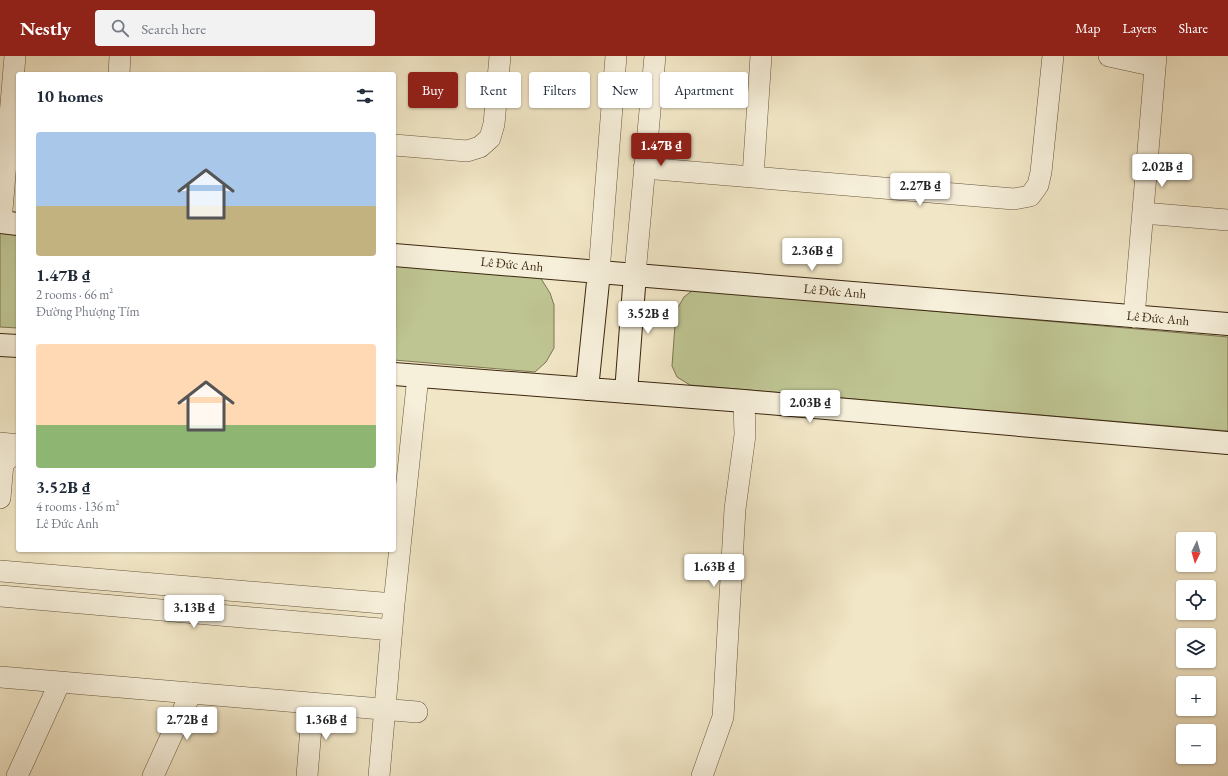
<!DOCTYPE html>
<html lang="en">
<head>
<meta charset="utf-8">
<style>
  :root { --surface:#fff; --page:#f2f2f3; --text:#1f2937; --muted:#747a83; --accent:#8f2418 }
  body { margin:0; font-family:"EB Garamond",serif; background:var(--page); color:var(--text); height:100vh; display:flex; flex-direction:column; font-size:15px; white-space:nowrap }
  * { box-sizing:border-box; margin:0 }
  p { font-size:13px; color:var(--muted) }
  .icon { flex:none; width:22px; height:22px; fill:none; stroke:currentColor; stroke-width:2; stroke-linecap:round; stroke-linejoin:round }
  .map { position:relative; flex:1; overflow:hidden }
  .sheet { position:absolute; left:16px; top:16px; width:380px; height:480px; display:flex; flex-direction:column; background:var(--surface); border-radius:4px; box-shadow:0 1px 3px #0004 }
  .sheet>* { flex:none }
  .hud { position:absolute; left:408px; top:16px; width:380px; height:36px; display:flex; gap:8px }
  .needle { width:26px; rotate:185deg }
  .fabs { position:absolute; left:1176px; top:476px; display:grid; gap:8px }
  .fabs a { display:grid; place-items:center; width:40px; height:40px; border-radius:4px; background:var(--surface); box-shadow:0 1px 3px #0004; font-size:20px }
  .price { position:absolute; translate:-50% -34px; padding:0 9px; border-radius:4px; background:#fff; color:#222; font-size:13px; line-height:26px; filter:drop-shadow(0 1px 2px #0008) }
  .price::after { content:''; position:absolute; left:50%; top:24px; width:12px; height:9px; margin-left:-6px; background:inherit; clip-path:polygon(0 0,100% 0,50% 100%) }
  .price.current { background:var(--accent); color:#fff }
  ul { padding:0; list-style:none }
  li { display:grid; align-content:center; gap:8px; height:212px; padding:0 20px }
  li span { display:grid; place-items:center; height:124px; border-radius:4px; color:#555 }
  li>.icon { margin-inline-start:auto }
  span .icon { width:72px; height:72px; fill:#fffc; stroke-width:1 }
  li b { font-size:17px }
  h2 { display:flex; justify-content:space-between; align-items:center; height:48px; padding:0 20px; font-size:17px }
  .tag { padding:0 14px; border-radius:4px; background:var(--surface); box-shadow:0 1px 3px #0004; font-size:14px; line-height:36px }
  .tag.current { background:var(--accent); color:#fff }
  header { display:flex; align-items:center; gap:24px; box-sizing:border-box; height:56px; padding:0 20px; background:var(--accent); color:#fff }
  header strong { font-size:19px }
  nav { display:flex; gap:22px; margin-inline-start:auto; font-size:14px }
  .search { width:280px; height:36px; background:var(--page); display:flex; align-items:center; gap:10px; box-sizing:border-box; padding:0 14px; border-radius:4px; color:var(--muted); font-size:15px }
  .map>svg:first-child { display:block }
  .green { fill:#bec492; stroke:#7d7650 }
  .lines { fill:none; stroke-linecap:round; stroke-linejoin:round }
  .street-casing { stroke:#69573d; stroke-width:22 }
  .secondary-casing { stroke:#3c270f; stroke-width:24 }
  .street { stroke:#f6efda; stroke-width:21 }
  .secondary { stroke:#f6efda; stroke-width:22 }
  .labels { text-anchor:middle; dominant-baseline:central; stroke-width:3; stroke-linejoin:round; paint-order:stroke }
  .street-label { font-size:13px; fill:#3c270f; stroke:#f6efda }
</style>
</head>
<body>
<header>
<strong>Nestly</strong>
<div class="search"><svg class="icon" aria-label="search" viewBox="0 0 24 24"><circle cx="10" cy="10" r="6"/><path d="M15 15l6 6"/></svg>Search here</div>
<nav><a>Map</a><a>Layers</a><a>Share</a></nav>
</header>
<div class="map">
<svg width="1228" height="720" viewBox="0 0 1228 720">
  <rect width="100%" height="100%" fill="#f1e6c6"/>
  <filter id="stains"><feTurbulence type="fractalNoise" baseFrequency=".005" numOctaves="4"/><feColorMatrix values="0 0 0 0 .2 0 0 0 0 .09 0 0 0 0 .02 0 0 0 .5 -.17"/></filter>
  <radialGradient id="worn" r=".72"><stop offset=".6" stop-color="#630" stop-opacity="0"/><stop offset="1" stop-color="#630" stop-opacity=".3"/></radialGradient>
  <path class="green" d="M 0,175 L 18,176 L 18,272 L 0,271 Z
    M 394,209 L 540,221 L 550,237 L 554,249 L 554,292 L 546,306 L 535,316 L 394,304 Z
    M 693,234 L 1228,281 L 1228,375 L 690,329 L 677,321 L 672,310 L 676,255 L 684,241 Z"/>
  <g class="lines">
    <g class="street-casing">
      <path id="street" d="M 1109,0 L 1155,10
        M 119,18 L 120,0
        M 394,89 L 467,95 L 480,91 L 490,82 L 494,68 L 500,0
        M 644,112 L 1014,143 L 1030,140 L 1038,129 L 1041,116 L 1053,0
        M 753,120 L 761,0
        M 1143,157 L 1228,164
        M 1,166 L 15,0
        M 599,216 L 616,0
        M 635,218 L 655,0
        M 1134,261 L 1156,0
        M 0,387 L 18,389
        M 0,442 L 3,407 L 18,395
        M 0,515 L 394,548
        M 0,540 L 392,574
        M 0,621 L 417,656
        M 17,720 L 60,626
        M 153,720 L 191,637
        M 307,720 L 313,648
        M 379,720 L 394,548 L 418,320
        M 702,720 L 723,661 L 735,453 L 745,379 L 744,345"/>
    </g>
    <g class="secondary-casing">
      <path id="secondary" d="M 0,166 L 18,168
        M 394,199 L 1228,268
        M 0,289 L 18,290
        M 394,318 L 744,345 L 1228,387
        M 587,333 L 599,216
        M 626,336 L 635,218"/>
    </g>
    <use href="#street" class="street"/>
    <use href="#secondary" class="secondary"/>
  </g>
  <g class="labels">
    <g class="street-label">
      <text transform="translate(512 208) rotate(5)">Lê Đức Anh</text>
      <text transform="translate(835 235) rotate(5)">Lê Đức Anh</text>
      <text transform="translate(1158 262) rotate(5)">Lê Đức Anh</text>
    </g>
  </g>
  <rect width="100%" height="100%" filter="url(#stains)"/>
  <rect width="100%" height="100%" fill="url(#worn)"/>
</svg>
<div class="fabs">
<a><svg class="needle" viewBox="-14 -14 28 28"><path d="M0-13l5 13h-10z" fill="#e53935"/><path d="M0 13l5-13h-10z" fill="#747a83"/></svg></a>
<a><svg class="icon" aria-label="locate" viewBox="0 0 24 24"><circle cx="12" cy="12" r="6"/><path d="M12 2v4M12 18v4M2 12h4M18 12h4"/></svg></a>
<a><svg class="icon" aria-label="layers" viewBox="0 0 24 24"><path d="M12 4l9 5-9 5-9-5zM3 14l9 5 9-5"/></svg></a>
<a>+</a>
<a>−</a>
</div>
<b class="price current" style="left:661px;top:111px">1.47B ₫</b>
<b class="price" style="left:1162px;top:132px">2.02B ₫</b>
<b class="price" style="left:920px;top:151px">2.27B ₫</b>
<b class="price" style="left:812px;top:216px">2.36B ₫</b>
<b class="price" style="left:648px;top:279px">3.52B ₫</b>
<b class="price" style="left:810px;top:368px">2.03B ₫</b>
<b class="price" style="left:714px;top:532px">1.63B ₫</b>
<b class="price" style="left:194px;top:573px">3.13B ₫</b>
<b class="price" style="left:187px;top:685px">2.72B ₫</b>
<b class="price" style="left:326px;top:685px">1.36B ₫</b>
<div class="hud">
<a class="tag current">Buy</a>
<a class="tag">Rent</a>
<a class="tag">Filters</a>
<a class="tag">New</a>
<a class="tag">Apartment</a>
</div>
<section class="sheet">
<h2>10 homes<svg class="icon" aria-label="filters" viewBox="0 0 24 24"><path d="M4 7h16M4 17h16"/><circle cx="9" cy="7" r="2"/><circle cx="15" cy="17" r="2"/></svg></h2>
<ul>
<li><span style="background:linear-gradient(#a9c7e8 60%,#c2b280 0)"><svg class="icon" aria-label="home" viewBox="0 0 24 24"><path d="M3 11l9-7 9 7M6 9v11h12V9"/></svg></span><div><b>1.47B ₫</b><p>2 rooms · 66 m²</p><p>Đường Phượng Tím</p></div></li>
<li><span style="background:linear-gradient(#ffd9b3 65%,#8fb573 0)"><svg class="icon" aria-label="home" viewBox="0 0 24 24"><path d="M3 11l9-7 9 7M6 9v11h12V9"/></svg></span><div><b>3.52B ₫</b><p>4 rooms · 136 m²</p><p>Lê Đức Anh</p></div></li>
</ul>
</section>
</div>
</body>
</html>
